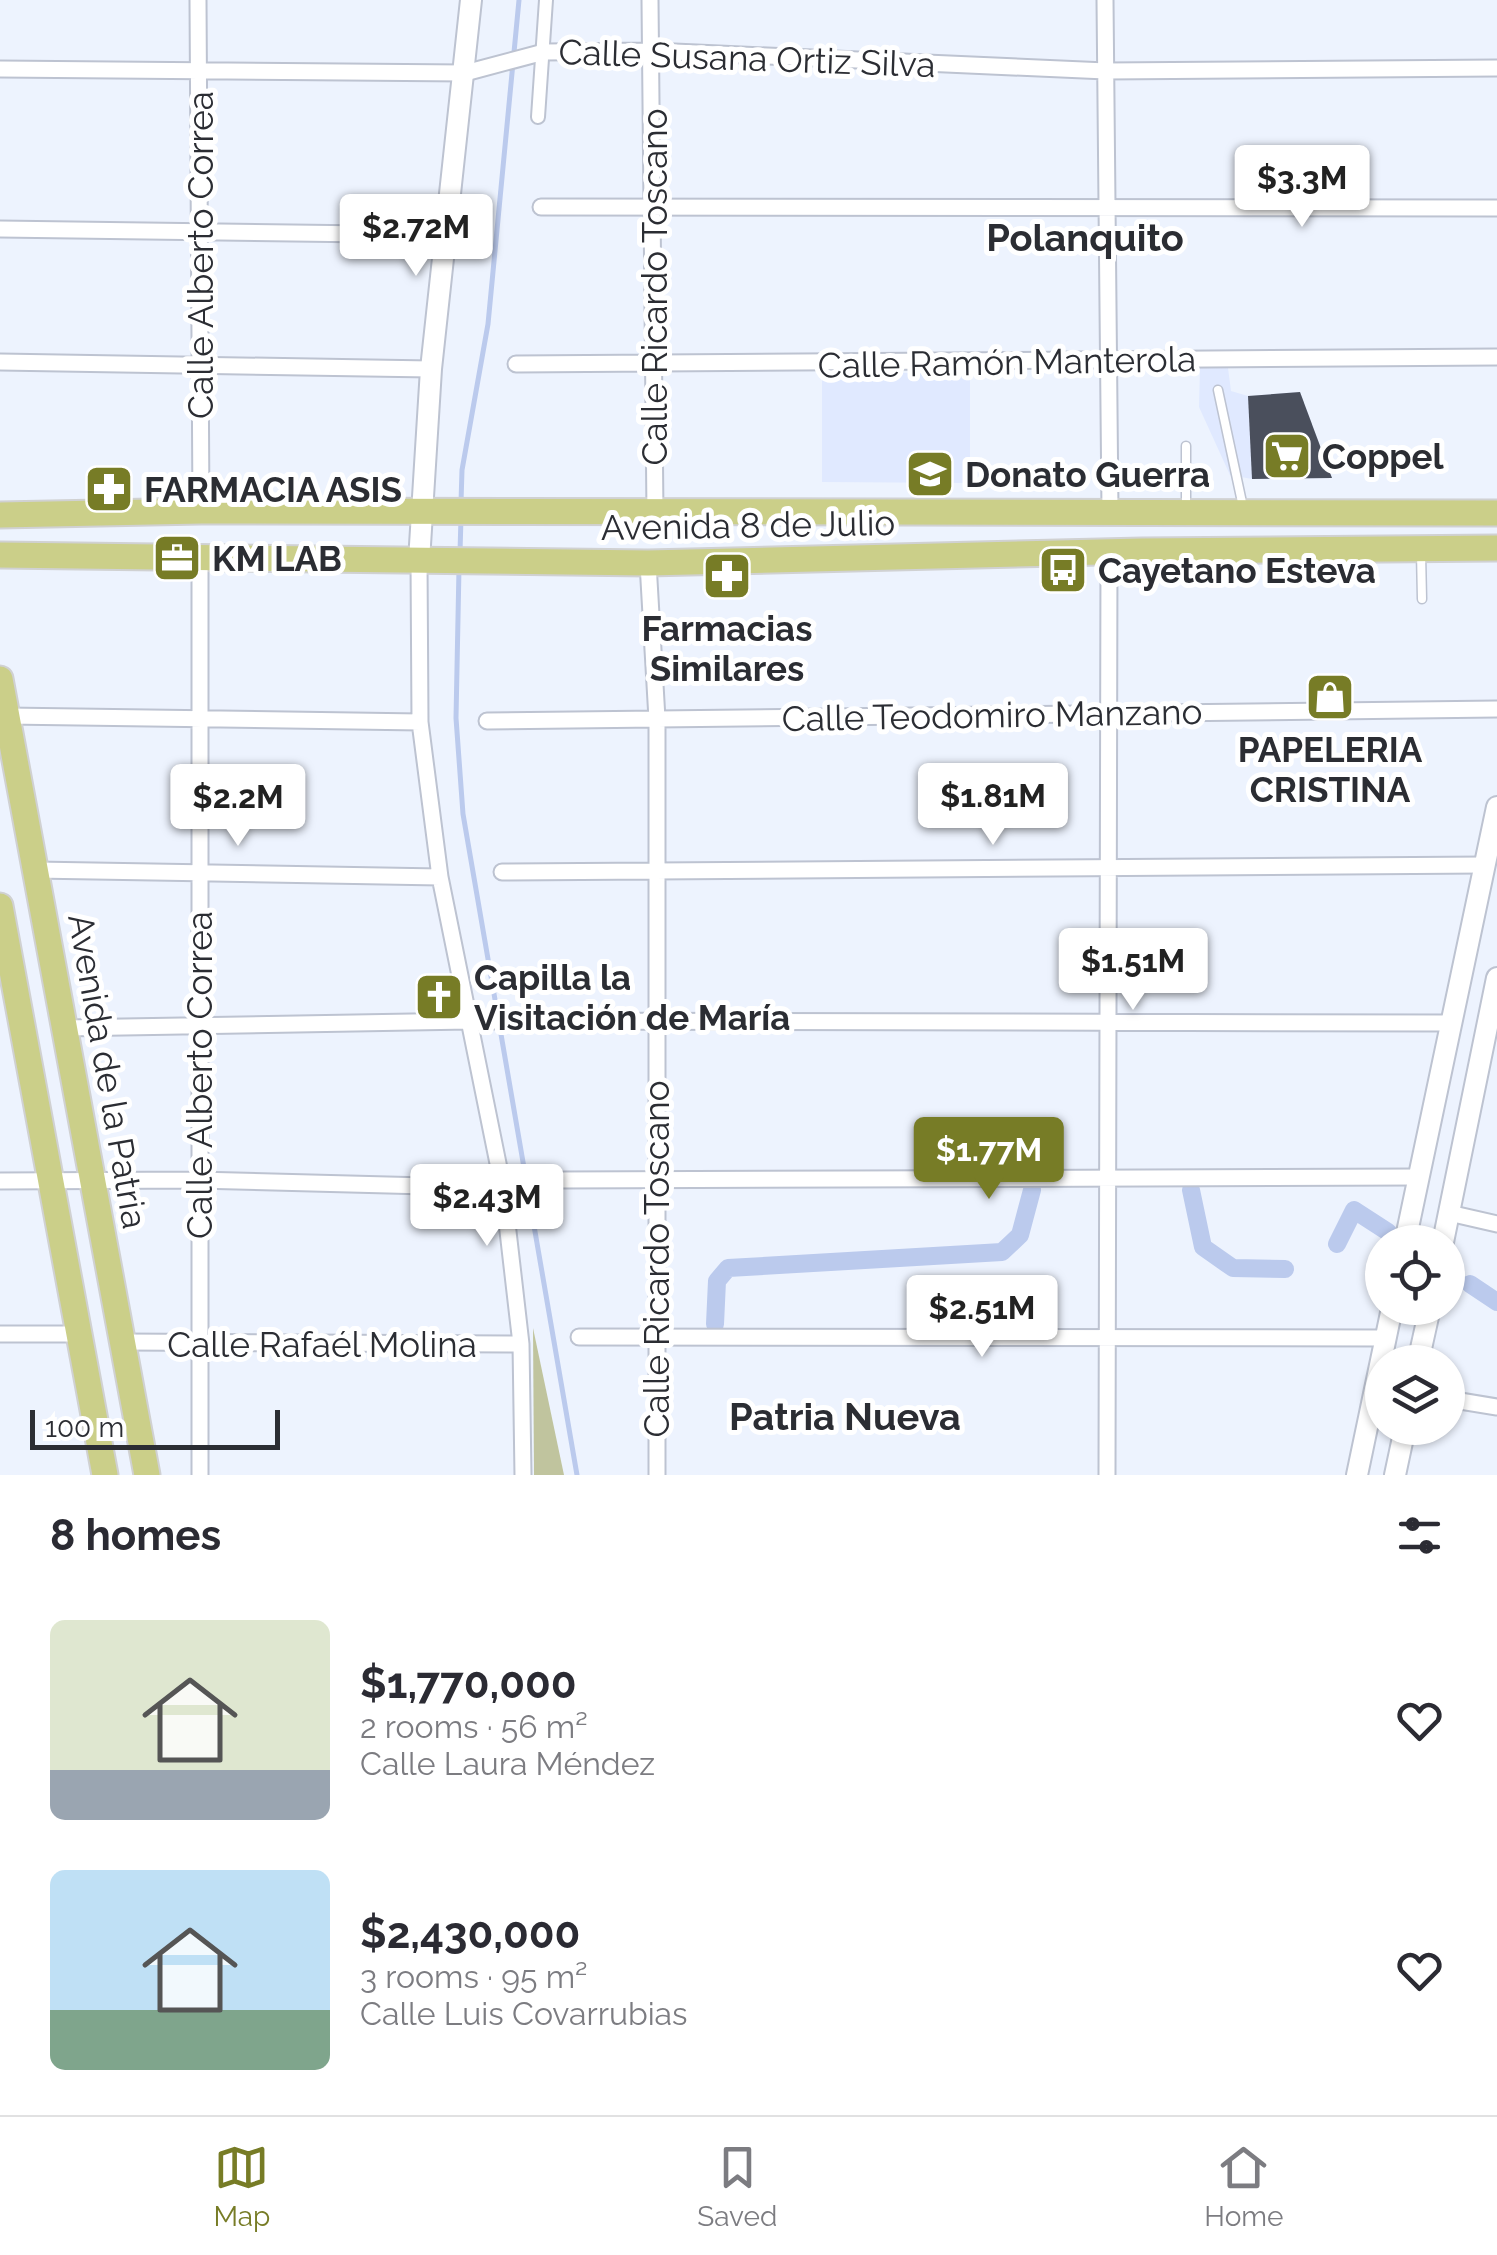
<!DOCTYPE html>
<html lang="en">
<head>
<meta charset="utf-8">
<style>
  :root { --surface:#fff; --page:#f2f2f3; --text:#2b2b33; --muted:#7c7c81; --line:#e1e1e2; --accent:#777c26 }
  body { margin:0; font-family:Raleway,sans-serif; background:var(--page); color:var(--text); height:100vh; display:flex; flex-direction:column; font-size:38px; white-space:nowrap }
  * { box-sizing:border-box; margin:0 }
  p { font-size:32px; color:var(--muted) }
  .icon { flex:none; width:55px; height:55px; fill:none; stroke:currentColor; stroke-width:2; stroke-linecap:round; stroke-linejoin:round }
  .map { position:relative; height:1475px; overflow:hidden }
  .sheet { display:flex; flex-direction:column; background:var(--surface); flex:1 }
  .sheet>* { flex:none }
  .controls { position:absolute; left:1365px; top:1225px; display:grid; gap:20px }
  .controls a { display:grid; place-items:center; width:100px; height:100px; border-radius:50%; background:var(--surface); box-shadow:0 2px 8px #0004; font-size:50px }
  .scale { position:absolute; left:30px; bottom:25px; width:250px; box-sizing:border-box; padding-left:10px; border:5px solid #2b2d33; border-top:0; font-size:28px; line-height:35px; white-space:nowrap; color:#2b2d33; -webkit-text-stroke:8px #fff; paint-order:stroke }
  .price { position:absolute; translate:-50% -85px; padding:0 22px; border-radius:10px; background:#fff; color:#222; font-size:32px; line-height:65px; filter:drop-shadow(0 2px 5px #0008) }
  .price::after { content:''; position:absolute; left:50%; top:60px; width:30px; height:22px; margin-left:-15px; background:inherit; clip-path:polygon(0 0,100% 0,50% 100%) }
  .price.on { background:var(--accent); color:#fff }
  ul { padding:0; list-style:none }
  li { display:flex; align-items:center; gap:30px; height:250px; padding:0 50px }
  li span { display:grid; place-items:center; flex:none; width:280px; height:200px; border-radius:15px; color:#555 }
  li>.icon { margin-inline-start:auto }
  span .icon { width:120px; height:120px; fill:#fffc; stroke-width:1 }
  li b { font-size:42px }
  h2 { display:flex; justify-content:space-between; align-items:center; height:120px; padding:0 50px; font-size:42px }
  .tabs { display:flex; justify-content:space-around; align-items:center; height:140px; border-top:2px solid var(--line); background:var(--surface); font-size:28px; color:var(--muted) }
  .tabs a { display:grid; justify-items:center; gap:5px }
  .tabs .on { color:var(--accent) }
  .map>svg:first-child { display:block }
  .built { fill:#e0e9ff }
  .green { fill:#c0c49e }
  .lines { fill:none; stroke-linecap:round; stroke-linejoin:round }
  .stream { stroke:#bbcaed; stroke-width:5 }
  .canal { stroke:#bbcaed; stroke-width:18 }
  .building { fill:#4a4f5c }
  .service-casing { stroke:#bdc3d1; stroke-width:11 }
  .pedestrian-casing { stroke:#bdc3d1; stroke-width:16 }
  .minor-casing { stroke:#bdc3d1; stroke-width:19 }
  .tertiary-casing { stroke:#bdc3d1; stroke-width:24 }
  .primary-casing { stroke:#d0d1d2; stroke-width:29 }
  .service { stroke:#fff; stroke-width:8 }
  .pedestrian { stroke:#fff; stroke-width:12 }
  .minor { stroke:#fff; stroke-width:15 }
  .tertiary { stroke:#fff; stroke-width:20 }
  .primary { stroke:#cbcf89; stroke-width:25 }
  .labels { text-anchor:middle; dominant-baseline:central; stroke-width:10; stroke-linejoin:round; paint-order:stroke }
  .street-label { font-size:35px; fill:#2b2d33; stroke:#fff }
  .poi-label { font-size:35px; font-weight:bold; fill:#2b2d33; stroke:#fff; text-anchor:start }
  .neighbourhood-label { font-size:38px; font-weight:bold; fill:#2b2d33; stroke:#fff }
</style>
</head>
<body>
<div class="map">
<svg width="1497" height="1475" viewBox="0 0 1497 1475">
  <rect width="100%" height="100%" fill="#edf3fe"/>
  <path class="built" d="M 1200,368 L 1228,368 L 1231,391 L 1248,396 L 1300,392 L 1332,478 L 1252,479 L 1230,475 L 1199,407 Z
    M 822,373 L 970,373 L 970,483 L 822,482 Z"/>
  <path class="green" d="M 533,1328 L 564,1475 L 534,1475 Z"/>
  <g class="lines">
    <path class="stream" d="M 461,502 L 462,470 L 488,324 L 519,0
      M 460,552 L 461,518
      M 459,568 L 456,718 L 463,814 L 577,1475"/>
    <path class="canal" d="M 1191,1190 L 1203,1247 L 1233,1268 L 1285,1269
      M 1337,1244 L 1354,1210 L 1388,1232
      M 1470,1284 L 1497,1302
      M 715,1324 L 717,1281 L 728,1268 L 1002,1252 L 1020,1235 L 1032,1190"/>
  </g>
  <path class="building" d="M 1300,392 L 1332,478 L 1252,479 L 1248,396 Z"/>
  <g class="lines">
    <g class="service-casing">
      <path id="service" d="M 1218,390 L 1243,507
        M 1186,446 L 1186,507
        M 1421,553 L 1422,599"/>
    </g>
    <g class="pedestrian-casing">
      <path id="pedestrian" d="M 538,117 L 546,0"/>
    </g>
    <g class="minor-casing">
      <path id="minor" d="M 198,0 L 201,511
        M 650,0 L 655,514
        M 1105,0 L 1110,511
        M 0,69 L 465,73 L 544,52 L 652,51 L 1106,71 L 1497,68
        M 541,207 L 1497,208
        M 0,229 L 446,235
        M 0,362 L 431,369
        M 516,364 L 1497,357
        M 419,561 L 420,722 L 440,877 L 503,1188 L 521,1344 L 523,1475
        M 648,563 L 657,719 L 657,1475
        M 7,716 L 420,722
        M 487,721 L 1497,709
        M 35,870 L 440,877
        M 502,872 L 1485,865
        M 65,1028 L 469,1021 L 1452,1023
        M 559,1180 L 1419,1177
        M 0,1181 L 197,1180 L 503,1188
        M 1449,1213 L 1497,1224
        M 0,1334 L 78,1334
        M 579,1337 L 1385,1338
        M 123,1342 L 521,1344
        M 1448,1399 L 1497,1407
        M 200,1475 L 200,556
        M 1107,1475 L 1109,552"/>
    </g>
    <g class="tertiary-casing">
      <path id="tertiary" d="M 419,561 L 431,369 L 471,0
        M 1405,1242 L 1497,807
        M 1443,1242 L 1497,978
        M 1418,1362 L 1430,1308
        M 1357,1475 L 1392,1308
        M 1395,1475 L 1405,1428"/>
    </g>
    <g class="primary-casing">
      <path id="primary" d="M 0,515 L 201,511 L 1497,513
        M 0,555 L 648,563 L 1142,551 L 1497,548
        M 0,679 L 147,1475
        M 0,906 L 105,1475"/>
    </g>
    <use href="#service" class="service"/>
    <use href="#pedestrian" class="pedestrian"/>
    <use href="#minor" class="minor"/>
    <use href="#tertiary" class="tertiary"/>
    <use href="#primary" class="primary"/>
  </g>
  <defs>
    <g id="supermarket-square" transform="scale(2.5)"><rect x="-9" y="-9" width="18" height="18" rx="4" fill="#777c26" stroke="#fff"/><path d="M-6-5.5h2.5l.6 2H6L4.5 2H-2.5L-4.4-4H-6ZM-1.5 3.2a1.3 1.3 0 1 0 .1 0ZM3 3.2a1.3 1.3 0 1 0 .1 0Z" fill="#fff"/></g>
    <g id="school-square" transform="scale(2.5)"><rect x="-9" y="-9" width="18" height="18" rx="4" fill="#777c26" stroke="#fff"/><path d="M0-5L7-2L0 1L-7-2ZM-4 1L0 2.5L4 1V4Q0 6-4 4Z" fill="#fff"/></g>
    <g id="pharmacy-square" transform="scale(2.5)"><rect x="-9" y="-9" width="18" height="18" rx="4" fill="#777c26" stroke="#fff"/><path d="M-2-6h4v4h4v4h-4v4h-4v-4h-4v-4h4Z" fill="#fff"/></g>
    <g id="office-square" transform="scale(2.5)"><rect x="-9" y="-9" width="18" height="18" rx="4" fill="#777c26" stroke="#fff"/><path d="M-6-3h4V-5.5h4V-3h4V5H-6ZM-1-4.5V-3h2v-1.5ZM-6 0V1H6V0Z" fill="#fff"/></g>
    <g id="bus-square" transform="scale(2.5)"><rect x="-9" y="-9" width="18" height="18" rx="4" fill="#777c26" stroke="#fff"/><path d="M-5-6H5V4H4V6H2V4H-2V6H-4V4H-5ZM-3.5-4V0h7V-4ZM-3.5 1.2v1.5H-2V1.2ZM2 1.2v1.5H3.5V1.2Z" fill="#fff"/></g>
    <g id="shop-square" transform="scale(2.5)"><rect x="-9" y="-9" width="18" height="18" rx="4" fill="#777c26" stroke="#fff"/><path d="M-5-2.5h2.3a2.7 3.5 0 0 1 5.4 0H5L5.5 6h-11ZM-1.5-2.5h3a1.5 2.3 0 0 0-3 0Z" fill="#fff"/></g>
    <g id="church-square" transform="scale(2.5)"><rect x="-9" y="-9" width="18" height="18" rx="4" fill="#777c26" stroke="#fff"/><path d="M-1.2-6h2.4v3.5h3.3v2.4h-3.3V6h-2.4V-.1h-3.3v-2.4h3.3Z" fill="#fff"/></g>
  </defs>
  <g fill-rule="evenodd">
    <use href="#supermarket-square" x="1287" y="456"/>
    <use href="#school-square" x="930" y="474"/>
    <use href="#pharmacy-square" x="109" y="489"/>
    <use href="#office-square" x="177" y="558"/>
    <use href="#bus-square" x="1063" y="570"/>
    <use href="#pharmacy-square" x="727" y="576"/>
    <use href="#shop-square" x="1330" y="697"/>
    <use href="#church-square" x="439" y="997"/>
  </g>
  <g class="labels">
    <g class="street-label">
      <text transform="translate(747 58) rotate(2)">Calle Susana Ortiz Silva</text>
      <text transform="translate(200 255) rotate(-90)">Calle Alberto Correa</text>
      <text transform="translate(654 287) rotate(-90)">Calle Ricardo Toscano</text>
      <text transform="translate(1007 362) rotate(-1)">Calle Ramón Manterola</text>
      <text transform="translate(748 525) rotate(-1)">Avenida 8 de Julio</text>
      <text transform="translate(992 715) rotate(-1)">Calle Teodomiro Manzano</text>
      <text transform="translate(108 1071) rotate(80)">Avenida de la Patria</text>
      <text transform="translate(199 1075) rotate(-90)">Calle Alberto Correa</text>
      <text transform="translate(656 1259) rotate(-90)">Calle Ricardo Toscano</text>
      <text x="322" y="1344">Calle Rafaél Molina</text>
    </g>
    <g class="poi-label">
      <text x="1322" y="456">Coppel</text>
      <text x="965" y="474">Donato Guerra</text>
      <text x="144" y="489">FARMACIA ASIS</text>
      <text x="212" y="558">KM LAB</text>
      <text x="1098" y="570">Cayetano Esteva</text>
      <text x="727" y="628" text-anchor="middle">Farmacias<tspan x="727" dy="40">Similares</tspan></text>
      <text x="1330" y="749" text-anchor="middle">PAPELERIA<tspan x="1330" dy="40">CRISTINA</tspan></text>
      <text x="474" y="977">Capilla la<tspan x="474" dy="40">Visitación de María</tspan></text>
    </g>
    <g class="neighbourhood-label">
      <text x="1085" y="237">Polanquito</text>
      <text x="845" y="1416">Patria Nueva</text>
    </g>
  </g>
</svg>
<div class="controls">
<a><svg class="icon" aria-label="locate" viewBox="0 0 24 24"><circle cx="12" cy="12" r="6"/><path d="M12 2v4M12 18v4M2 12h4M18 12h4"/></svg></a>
<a><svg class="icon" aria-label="layers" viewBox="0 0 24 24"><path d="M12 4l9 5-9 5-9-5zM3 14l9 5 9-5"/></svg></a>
</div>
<div class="scale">100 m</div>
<b class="price" style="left:1302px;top:230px">$3.3M</b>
<b class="price" style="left:416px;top:279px">$2.72M</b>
<b class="price" style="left:993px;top:848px">$1.81M</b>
<b class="price" style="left:238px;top:849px">$2.2M</b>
<b class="price" style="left:1133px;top:1013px">$1.51M</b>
<b class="price on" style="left:989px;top:1202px">$1.77M</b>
<b class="price" style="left:487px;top:1249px">$2.43M</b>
<b class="price" style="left:982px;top:1360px">$2.51M</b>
</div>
<section class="sheet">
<h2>8 homes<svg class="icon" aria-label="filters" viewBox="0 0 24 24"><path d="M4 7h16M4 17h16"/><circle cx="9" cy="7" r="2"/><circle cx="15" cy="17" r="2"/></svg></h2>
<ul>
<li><span style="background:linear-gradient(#dfe7d0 75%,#9aa5b1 0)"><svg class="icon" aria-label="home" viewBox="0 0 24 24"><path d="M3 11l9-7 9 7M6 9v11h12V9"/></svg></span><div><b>$1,770,000</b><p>2 rooms · 56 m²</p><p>Calle Laura Méndez</p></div><svg class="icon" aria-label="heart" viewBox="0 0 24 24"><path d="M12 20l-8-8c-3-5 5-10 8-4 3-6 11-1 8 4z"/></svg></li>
<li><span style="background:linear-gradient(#bfe0f5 70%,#7fa58c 0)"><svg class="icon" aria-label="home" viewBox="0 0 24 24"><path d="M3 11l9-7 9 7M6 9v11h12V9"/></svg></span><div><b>$2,430,000</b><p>3 rooms · 95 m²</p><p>Calle Luis Covarrubias</p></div><svg class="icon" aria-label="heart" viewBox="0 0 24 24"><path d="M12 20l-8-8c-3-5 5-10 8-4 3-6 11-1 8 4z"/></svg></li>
</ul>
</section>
<nav class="tabs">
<a class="on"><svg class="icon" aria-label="map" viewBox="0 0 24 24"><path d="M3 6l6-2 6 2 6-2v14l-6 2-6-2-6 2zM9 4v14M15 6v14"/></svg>Map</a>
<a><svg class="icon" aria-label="saved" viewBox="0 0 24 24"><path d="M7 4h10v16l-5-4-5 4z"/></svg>Saved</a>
<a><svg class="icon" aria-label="home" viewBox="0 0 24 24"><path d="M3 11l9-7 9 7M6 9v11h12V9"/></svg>Home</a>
</nav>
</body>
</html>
